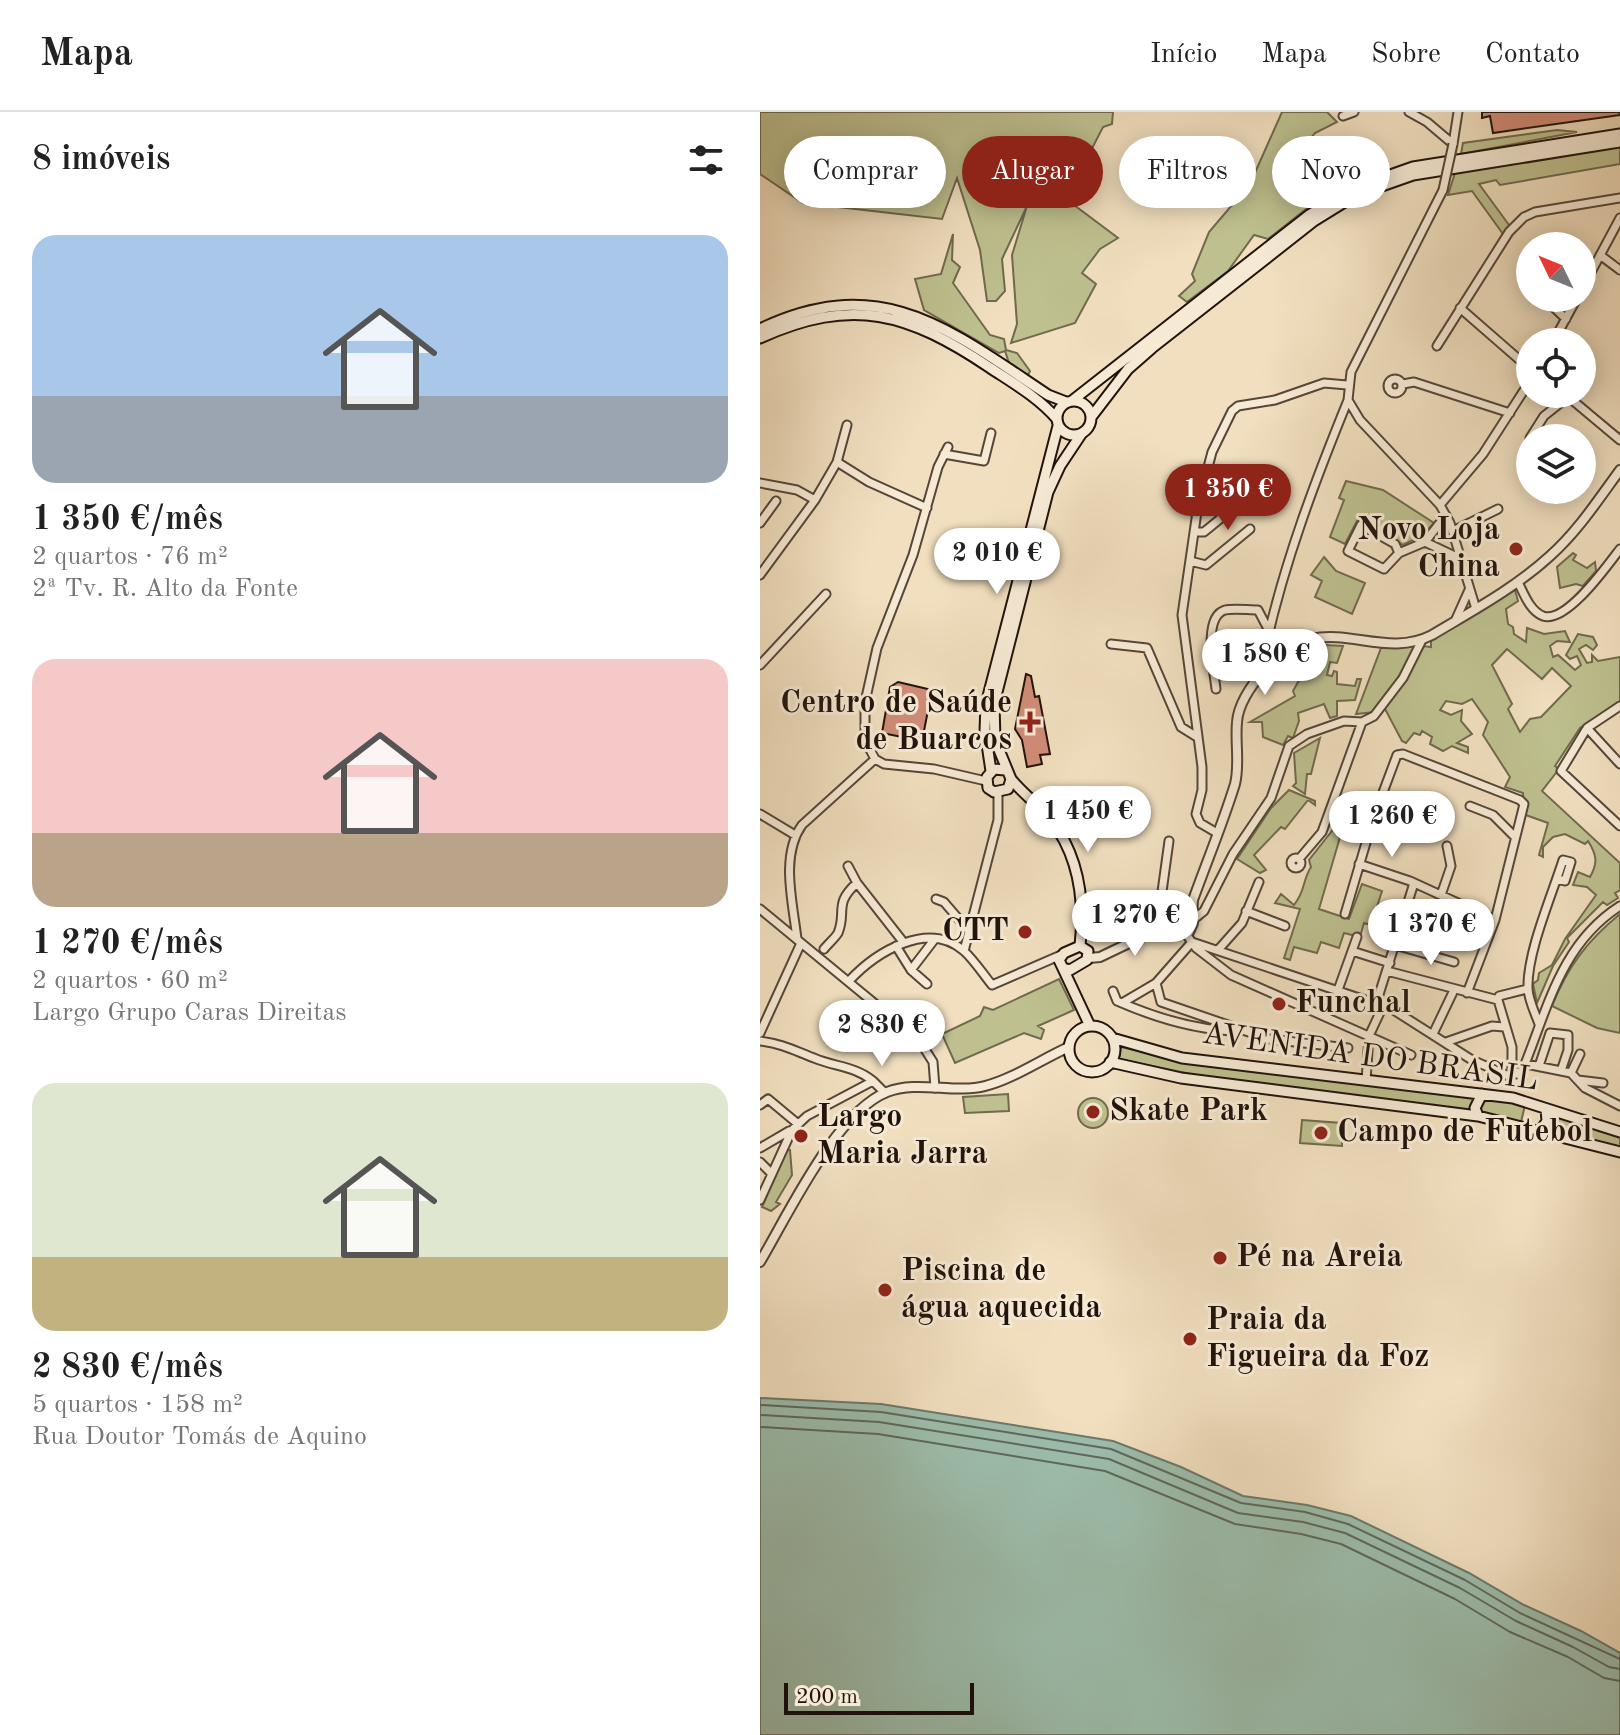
<!DOCTYPE html>
<html lang="pt">
<head>
<meta charset="utf-8">
<style>
  :root { --surface:#fff; --page:#f6f6f6; --text:#222; --muted:#767676; --line:#e0e0e0; --accent:#8f2418 }
  body { margin:0; font-family:"Old Standard TT",serif; background:var(--page); color:var(--text); height:100vh; display:flex; flex-direction:column; font-size:30px; white-space:nowrap }
  * { box-sizing:border-box; margin:0 }
  p { font-size:26px; color:var(--muted) }
  .icon { flex:none; width:44px; height:44px; fill:none; stroke:currentColor; stroke-width:2; stroke-linecap:round; stroke-linejoin:round }
  .map { position:relative; flex:1; overflow:hidden }
  .details { display:flex; flex-direction:column; background:var(--surface); width:760px }
  .details>* { flex:none }
  .top-card { position:absolute; left:24px; top:24px; width:716px; height:72px; display:flex; gap:16px }
  .needle { width:52px; rotate:313deg }
  .buttons { position:absolute; left:756px; top:120px; display:grid; gap:16px }
  .buttons a { display:grid; place-items:center; width:80px; height:80px; border-radius:50%; background:var(--surface); box-shadow:0 4px 20px #0003; font-size:40px }
  .scale { position:absolute; left:24px; bottom:20px; width:190px; box-sizing:border-box; padding-left:8px; border:4px solid #21130c; border-top:0; font-size:22px; line-height:28px; white-space:nowrap; color:#21130c; -webkit-text-stroke:6px #f6ead5; paint-order:stroke }
  .price { position:absolute; translate:-50% -68px; padding:0 18px; border-radius:28px; background:#fff; color:#222; font-size:26px; line-height:52px; filter:drop-shadow(0 2px 4px #0008) }
  .price::after { content:''; position:absolute; left:50%; top:48px; width:24px; height:18px; margin-left:-12px; background:inherit; clip-path:polygon(0 0,100% 0,50% 100%) }
  .price.selected { background:var(--accent); color:#fff }
  ul { padding:0; list-style:none }
  li { display:grid; align-content:center; gap:16px; height:424px; padding:0 32px }
  li span { display:grid; place-items:center; height:248px; border-radius:24px; color:#555 }
  li>.icon { margin-inline-start:auto }
  span .icon { width:144px; height:144px; fill:#fffc; stroke-width:1 }
  li b { font-size:34px }
  h2 { display:flex; justify-content:space-between; align-items:center; height:96px; padding:0 32px; font-size:34px }
  .pill { padding:0 28px; border-radius:36px; background:var(--surface); box-shadow:0 4px 20px #0003; font-size:28px; line-height:72px }
  .pill.selected { background:var(--accent); color:#fff }
  header { display:flex; align-items:center; gap:48px; box-sizing:border-box; height:112px; padding:0 40px; background:var(--surface); border-bottom:2px solid var(--line) }
  header strong { font-size:38px }
  nav { display:flex; gap:44px; margin-inline-start:auto; font-size:28px }
  main { display:flex; flex:1; min-height:0 }
  .map>svg:first-child { display:block }
  .green { fill:#bec08f; stroke:#706a4e; stroke-width:2; fill-rule:evenodd }
  .water { fill:#9cbdac; stroke:#6b796c; stroke-width:2 }
  .lines { fill:none; stroke-linecap:round; stroke-linejoin:round }
  .shore { stroke:#5e685c; stroke-width:2 }
  .building { fill:#d18c77; stroke:#21130c; stroke-width:2 }
  .minor-casing { stroke:#554639; stroke-width:11 }
  .tertiary-casing { stroke:#554639; stroke-width:12 }
  .secondary-casing { stroke:#21130c; stroke-width:13 }
  .minor { stroke:#f6ead5; stroke-width:7 }
  .tertiary { stroke:#f6ead5; stroke-width:8 }
  .secondary { stroke:#f6ead5; stroke-width:9 }
  .minor-bridge-casing { stroke:#554639; stroke-width:11; stroke-linecap:butt }
  .minor-bridge { stroke:#f6ead5; stroke-width:7 }
  .poi-dot { fill:#8f2418; stroke:#f6ead5; stroke-width:3 }
  .labels { text-anchor:middle; dominant-baseline:central; stroke-width:6; stroke-linejoin:round; paint-order:stroke }
  .poi-label { font-size:32px; font-weight:bold; fill:#21130c; stroke:#f6ead5; text-anchor:start }
  .street-label { font-size:32px; fill:#21130c; stroke:#f6ead5 }
</style>
</head>
<body>
<header>
<strong>Mapa</strong>
<nav><a>Início</a><a>Mapa</a><a>Sobre</a><a>Contato</a></nav>
</header>
<main>
<section class="details">
<h2>8 imóveis<svg class="icon" aria-label="filters" viewBox="0 0 24 24"><path d="M4 7h16M4 17h16"/><circle cx="9" cy="7" r="2"/><circle cx="15" cy="17" r="2"/></svg></h2>
<ul>
<li><span style="background:linear-gradient(#a9c7e8 65%,#9aa5b1 0)"><svg class="icon" aria-label="home" viewBox="0 0 24 24"><path d="M3 11l9-7 9 7M6 9v11h12V9"/></svg></span><div><b>1 350 €/mês</b><p>2 quartos · 76 m²</p><p>2ª Tv. R. Alto da Fonte</p></div></li>
<li><span style="background:linear-gradient(#f6c9c9 70%,#b9a48a 0)"><svg class="icon" aria-label="home" viewBox="0 0 24 24"><path d="M3 11l9-7 9 7M6 9v11h12V9"/></svg></span><div><b>1 270 €/mês</b><p>2 quartos · 60 m²</p><p>Largo Grupo Caras Direitas</p></div></li>
<li><span style="background:linear-gradient(#dfe7d0 70%,#c2b280 0)"><svg class="icon" aria-label="home" viewBox="0 0 24 24"><path d="M3 11l9-7 9 7M6 9v11h12V9"/></svg></span><div><b>2 830 €/mês</b><p>5 quartos · 158 m²</p><p>Rua Doutor Tomás de Aquino</p></div></li>
</ul>
</section>
<div class="map">
<svg width="860" height="1623" viewBox="0 0 860 1623">
  <rect width="100%" height="100%" fill="#f1dfbf"/>
  <filter id="stains"><feTurbulence type="fractalNoise" baseFrequency=".0025" numOctaves="4"/><feColorMatrix values="0 0 0 0 .2 0 0 0 0 .09 0 0 0 0 .02 0 0 0 .5 -.17"/></filter>
  <radialGradient id="worn" r=".72"><stop offset=".6" stop-color="#630" stop-opacity="0"/><stop offset="1" stop-color="#630" stop-opacity=".3"/></radialGradient>
  <path class="green" d="M 0,0 L 353,0 L 352,12 L 343,15 L 306,87 L 358,126 L 340,137 L 322,161 L 336,172 L 315,211 L 251,231 L 257,212 L 252,143 L 267,94 L 242,147 L 245,179 L 236,189 L 227,189 L 220,138 L 197,66 L 182,107 L 43,91 L 0,62 Z
    M 522,0 L 567,0 L 577,10 L 555,21 L 543,36 L 604,46 L 608,62 L 546,97 L 508,127 L 494,123 L 468,159 L 427,190 L 419,184 L 435,169 L 432,162 L 449,120 L 490,72 Z
    M 797,18 L 817,20 L 701,42 L 703,31 Z
    M 860,35 L 860,52 L 740,73 L 736,68 L 719,72 L 749,113 L 743,122 L 712,79 L 688,83 L 695,61 Z
    M 193,122 L 192,148 L 200,155 L 193,171 L 230,223 L 244,227 L 246,238 L 257,241 L 270,259 L 268,263 L 249,251 L 245,239 L 239,241 L 164,198 L 155,167 L 181,162 Z
    M 586,369 L 623,378 L 674,411 L 663,423 L 643,433 L 598,407 L 585,432 L 570,425 L 584,388 L 579,386 Z
    M 813,441 L 816,443 L 813,448 L 827,456 L 835,450 L 836,459 L 823,474 L 816,472 L 800,476 L 797,455 Z
    M 564,445 L 576,459 L 605,471 L 592,502 L 555,485 L 562,469 L 551,463 Z
    M 755,478 L 758,489 L 746,497 L 748,512 L 753,515 L 754,522 L 766,530 L 767,516 L 784,522 L 805,519 L 810,530 L 797,529 L 790,534 L 793,545 L 798,543 L 815,558 L 821,553 L 817,544 L 810,547 L 806,543 L 818,522 L 833,525 L 837,533 L 833,538 L 826,533 L 819,537 L 827,551 L 832,550 L 832,543 L 838,549 L 860,545 L 860,589 L 820,616 L 795,654 L 799,657 L 782,679 L 860,751 L 860,778 L 855,781 L 858,786 L 847,793 L 843,790 L 807,826 L 809,830 L 793,854 L 777,891 L 773,872 L 778,868 L 779,861 L 792,853 L 805,827 L 836,783 L 827,775 L 813,773 L 818,760 L 830,765 C 838,751 837,743 828,729 L 825,732 L 805,722 L 793,725 L 783,735 L 783,745 L 779,743 L 788,711 L 763,702 L 763,681 L 745,675 L 750,665 L 723,623 L 728,610 L 712,587 L 702,592 L 686,589 L 680,598 L 691,603 L 702,598 L 701,609 L 712,622 L 697,631 L 708,635 L 708,641 L 692,634 L 683,639 L 670,632 L 672,625 L 662,619 L 660,623 L 654,621 L 646,631 L 642,629 L 624,595 L 663,534 L 671,535 L 671,529 ZM 747,537 L 782,567 L 792,556 L 811,574 L 781,605 L 770,607 L 760,620 L 748,597 L 752,592 L 732,553 Z
    M 485,519 L 504,519 L 500,531 L 507,553 L 492,569 L 485,564 L 479,565 L 475,532 Z
    M 564,533 L 583,534 L 577,551 L 570,550 L 567,563 L 572,564 L 574,559 L 577,560 L 577,572 L 595,574 L 597,567 L 601,567 L 595,588 L 577,589 L 577,604 L 570,606 L 564,592 L 538,601 L 539,609 L 533,626 L 528,624 L 523,633 L 503,625 L 502,610 L 490,610 L 535,584 L 533,579 L 542,563 L 526,546 L 538,538 Z
    M 657,534 L 648,554 L 615,600 L 596,602 L 621,536 Z
    M 560,626 L 551,662 L 547,662 L 545,682 L 533,674 L 536,671 L 534,641 Z
    M 529,678 L 555,689 L 555,693 L 548,688 L 525,717 L 521,715 L 494,743 L 506,758 L 500,761 L 477,747 L 511,696 Z
    M 577,701 L 576,713 L 583,715 L 559,797 L 589,807 L 602,772 L 622,779 L 611,813 L 604,811 L 600,825 L 584,821 L 579,836 L 561,830 L 557,841 L 534,835 L 530,848 L 524,846 L 540,797 L 515,791 L 521,782 L 534,793 C 546,778 542,769 551,755 L 549,748 L 575,715 L 572,711 Z
    M 860,802 L 860,921 L 837,916 L 792,894 C 808,854 827,829 860,802 Z
    M 299,867 L 314,898 L 278,914 L 284,918 L 281,927 L 264,921 L 195,951 L 182,922 L 220,904 L 224,895 L 233,898 Z
    M 361,935 L 436,952 L 714,985 L 712,1000 L 440,964 L 359,947 Z
    M 248,982 L 249,999 L 205,1001 L 203,985 Z
    M318 1001a15 15 0 1 1 30 0a15 15 0 1 1-30 0Z
    M 728,987 L 765,993 L 761,1010 L 721,1000 L 719,994 Z
    M 791,1003 L 860,1024 L 860,1036 L 787,1016 Z
    M 542,1008 L 582,1011 L 582,1034 L 540,1031 Z
    M 26,1038 L 30,1038 L 32,1063 L 16,1090 L 20,1092 L 11,1099 L 2,1095 Z"/>
  <path class="water" d="M 0,1286 L 121,1292 L 353,1329 L 421,1355 L 483,1384 L 547,1393 L 591,1404 L 709,1461 L 764,1493 L 821,1519 L 860,1541 L 860,1623 L 0,1623 Z"/>
  <g class="lines">
    <path class="shore" d="M 0,1293 L 121,1300 L 351,1337 L 481,1391 L 545,1400 L 588,1412 L 705,1468 L 760,1501 L 860,1547
      M 0,1303 L 119,1310 L 349,1347 L 478,1401 L 543,1410 L 585,1421 L 700,1476 L 756,1509 L 813,1535 L 849,1555 L 860,1557
      M 0,1315 L 118,1322 L 345,1359 L 475,1412 L 541,1422 L 581,1432 L 695,1487 L 750,1520 L 808,1545 L 844,1566 L 860,1569"/>
  </g>
  <path class="building" d="M 722,0 L 859,0 L 860,3 L 733,21 L 730,4 L 722,6 Z
    M 266,562 L 271,564 L 275,585 L 279,584 L 290,642 L 280,643 L 282,652 L 267,655 L 262,628 L 255,617 Z
    M 138,570 L 172,578 L 162,629 L 122,621 L 130,575 Z"/>
  <g class="lines">
    <g class="minor-casing">
      <path id="minor" d="M 649,0 L 667,10 L 693,32
        M 583,4 L 594,0
        M 693,32 L 698,0
        M 683,78 L 591,260 L 588,288 L 600,308 L 680,393 L 690,411 L 716,497
        M 840,143 L 860,158
        M 822,177 L 860,106
        M 784,186 L 806,207
        M 700,196 L 770,257
        M 793,230 L 817,186
        M 677,234 L 749,120 L 764,105 L 775,100 L 860,86
        M628 274a7 7 0 1 1 14 0a7 7 0 1 1-14 0Z
        M 643,272 L 654,270 L 750,301
        M 805,282 L 860,328
        M 770,326 L 784,304 L 808,285
        M 188,335 L 178,355 L 153,443 L 117,536 L 105,590 L 105,628 L 115,647 L 124,652 L 174,657 L 226,669
        M 184,342 L 224,349 L 231,321
        M 77,350 L 109,370 L 167,396
        M 769,350 L 770,327
        M 0,371 L 37,378 L 55,388
        M 680,393 L 723,342 L 770,269
        M 0,411 L 16,389
        M 693,419 L 738,397
        M 434,420 L 444,420 L 488,384
        M 665,430 L 701,447
        M 639,441 L 635,432 L 601,413 L 588,439 L 624,457 L 639,441 L 665,430 L 686,403
        M 430,449 L 446,453 L 490,417
        M 0,463 L 55,388 L 77,350 L 87,313
        M 758,470 C 764,482 770,499 783,504 C 806,512 847,454 860,437
        M 696,507 L 709,478
        M 351,532 L 387,536 L 421,615 L 437,625
        M 514,550 L 506,533 C 525,448 555,369 588,288
        M 0,553 L 66,482
        M 456,577 C 454,559 442,505 465,498 C 474,496 488,498 498,498 L 509,519
        M 860,594 L 827,616 L 801,659 L 860,714
        M 827,616 L 860,652
        M 619,691 L 652,702
        M 710,694 L 733,703 L 755,725
        M 574,695 L 613,707
        M 0,702 L 35,723
        M 457,721 L 440,711 L 436,702 L 442,678 L 442,655 L 422,503 L 438,393 L 452,340 L 472,299 L 478,294 L 515,288 L 564,271 L 587,273
        M 409,729 L 400,794 L 413,805
        M531 751a5 5 0 1 1 10 0a5 5 0 1 1-10 0Z
        M 539,747 L 562,720 L 602,610
        M 599,752 L 650,769 L 735,808
        M 88,754 L 97,771 L 144,831
        M 681,783 L 691,754 L 687,734
        M 176,787 L 184,790 L 209,819
        M 0,797 L 159,928 L 173,950 L 175,976
        M 486,799 L 525,814
        M 585,802 L 613,707 L 637,643 L 643,642 L 760,688 L 764,692 L 735,808 L 707,881
        M 433,808 L 444,799 L 473,742 L 511,686 L 529,634 L 547,622 L 584,609 L 602,610 L 614,604 L 643,566 L 662,528
        M 322,811 L 400,794
        M 426,822 L 436,836 L 471,863 L 651,943
        M 37,827 C 33,791 20,744 42,713 L 115,647
        M 432,830 L 632,897 L 712,948 L 751,965 L 753,971 L 759,971 L 762,967 L 758,960 L 751,965
        M 635,833 L 694,850
        M 136,834 L 151,858 L 167,872
        M 64,837 C 68,832 75,826 78,821 C 87,800 73,792 97,771
        M 458,838 L 482,811 L 499,770
        M 204,839 L 238,708 L 238,681
        M 592,839 L 630,851
        M 151,858 L 174,828
        M 627,859 L 738,888
        M 89,869 C 115,841 168,807 204,839 C 214,848 223,862 232,873 L 301,843
        M 396,871 L 401,890 L 509,927 L 588,936
        M 578,878 L 597,825
        M 353,879 L 357,889 C 396,906 438,919 480,919
        M 738,888 L 752,935 L 752,962
        M 738,888 L 739,884 L 767,877
        M 362,891 L 396,871 L 432,830
        M 616,892 L 654,771
        M 779,912 C 775,901 768,887 768,876 C 767,840 792,783 803,748 L 811,750 L 805,769 L 797,767
        M 0,921 L 41,831
        M 673,922 L 694,878
        M 0,929 C 23,932 33,938 54,946 C 75,955 95,954 113,969
        M 686,930 L 732,914 L 744,915
        M 766,952 L 811,961 L 825,976 L 860,994
        M 779,954 L 790,921 L 808,923 L 808,938 L 801,959
        M 811,961 L 820,942
        M 761,962 C 787,900 799,833 860,794
        M 818,968 L 843,971
        M 606,969 L 609,924 L 623,894
        M 0,993 L 8,987 L 38,1012
        M 0,1036 L 29,1019
        M 0,1050 L 10,1060
        M 0,1088 L 32,1018 L 47,1004 L 113,969 L 125,981"/>
    </g>
    <g class="tertiary-casing">
      <path id="tertiary" d="M 421,800 L 430,803 L 433,811 L 429,820 L 422,822 L 413,818 L 411,808 L 433,788
        M 432,805 L 433,788 C 447,749 463,711 475,672 C 480,652 475,631 477,610 C 479,579 521,534 551,527 C 591,518 631,544 672,523 C 712,499 755,476 790,444 C 818,419 838,388 860,358
        M 329,846 L 340,845 L 411,811
        M 0,1150 C 28,1103 76,1000 127,980 C 157,968 195,982 225,974 C 253,967 282,947 309,935"/>
    </g>
    <g class="secondary-casing">
      <path id="secondary" d="M 0,217 C 121,159 190,218 288,283 L 306,290
        M 0,226 C 93,184 148,201 229,255 C 253,271 278,285 297,307
        M 313,288 L 549,103 L 591,77 L 653,55 L 860,22
        M297 306a17 17 0 1 1 34 0a17 17 0 1 1-34 0Z
        M 332,304 L 368,257 L 392,236 L 554,109 L 596,83 L 653,63 L 860,30
        M 245,658 L 234,657 L 227,665 L 228,676 L 234,680 L 248,677 L 251,667 L 235,628 L 234,592 L 288,380 L 300,354 L 322,321
        M 231,659 L 225,619 L 226,592 L 298,314
        M 251,667 C 263,682 279,693 291,708 C 319,744 325,789 320,834
        M 303,856 L 310,858 L 327,848 L 328,839 L 320,834 L 304,841 L 299,848 L 330,914
        M309 937a23 23 0 1 1 46 0a23 23 0 1 1-46 0Z
        M 352,926 L 422,946 L 753,986 L 860,1020
        M 350,950 L 421,966 L 718,1004 L 860,1040
        M 718,1004 L 715,996 L 722,982
        M 781,1018 L 787,1009 L 786,997"/>
    </g>
    <use href="#minor" class="minor"/>
    <use href="#tertiary" class="tertiary"/>
    <use href="#secondary" class="secondary"/>
    <g class="minor-bridge-casing">
      <path id="minor-bridge" d="M 683,78 L 693,32"/>
    </g>
    <use href="#minor-bridge" class="minor-bridge"/>
  </g>
  <g class="poi-dot">
    <circle cx="756" cy="437" r="8"/>
    <path d="M266 598h8v8h8v8h-8v8h-8v-8h-8v-8h8z"/>
    <circle cx="265" cy="820" r="8"/>
    <circle cx="519" cy="892" r="8"/>
    <circle cx="333" cy="1000" r="8"/>
    <circle cx="561" cy="1021" r="8"/>
    <circle cx="41" cy="1024" r="8"/>
    <circle cx="460" cy="1146" r="8"/>
    <circle cx="125" cy="1178" r="8"/>
    <circle cx="430" cy="1227" r="8"/>
  </g>
  <g class="labels">
    <g class="poi-label">
      <text x="740" y="419" text-anchor="end">Novo Loja<tspan x="740" dy="37">China</tspan></text>
      <text x="252" y="592" text-anchor="end">Centro de Saúde<tspan x="252" dy="37">de Buarcos</tspan></text>
      <text x="249" y="820" text-anchor="end">CTT</text>
      <text x="535" y="892">Funchal</text>
      <text x="349" y="1000">Skate Park</text>
      <text x="57" y="1006">Largo<tspan x="57" dy="37">Maria Jarra</tspan></text>
      <text x="577" y="1021">Campo de Futebol</text>
      <text x="476" y="1146">Pé na Areia</text>
      <text x="141" y="1160">Piscina de<tspan x="141" dy="37">água aquecida</tspan></text>
      <text x="446" y="1209">Praia da<tspan x="446" dy="37">Figueira da Foz</tspan></text>
    </g>
    <g class="street-label">
      <text transform="translate(610 946) rotate(8)">AVENIDA DO BRASIL</text>
    </g>
  </g>
  <rect width="100%" height="100%" filter="url(#stains)"/>
  <rect width="100%" height="100%" fill="url(#worn)"/>
</svg>
<div class="buttons">
<a><svg class="needle" viewBox="-14 -14 28 28"><path d="M0-13l5 13h-10z" fill="#e53935"/><path d="M0 13l5-13h-10z" fill="#767676"/></svg></a>
<a><svg class="icon" aria-label="locate" viewBox="0 0 24 24"><circle cx="12" cy="12" r="6"/><path d="M12 2v4M12 18v4M2 12h4M18 12h4"/></svg></a>
<a><svg class="icon" aria-label="layers" viewBox="0 0 24 24"><path d="M12 4l9 5-9 5-9-5zM3 14l9 5 9-5"/></svg></a>
</div>
<div class="scale">200 m</div>
<b class="price selected" style="left:468px;top:420px">1 350 €</b>
<b class="price" style="left:237px;top:484px">2 010 €</b>
<b class="price" style="left:505px;top:585px">1 580 €</b>
<b class="price" style="left:328px;top:742px">1 450 €</b>
<b class="price" style="left:632px;top:747px">1 260 €</b>
<b class="price" style="left:375px;top:846px">1 270 €</b>
<b class="price" style="left:671px;top:855px">1 370 €</b>
<b class="price" style="left:122px;top:956px">2 830 €</b>
<div class="top-card">
<a class="pill">Comprar</a>
<a class="pill selected">Alugar</a>
<a class="pill">Filtros</a>
<a class="pill">Novo</a>
</div>
</div>
</main>
</body>
</html>
